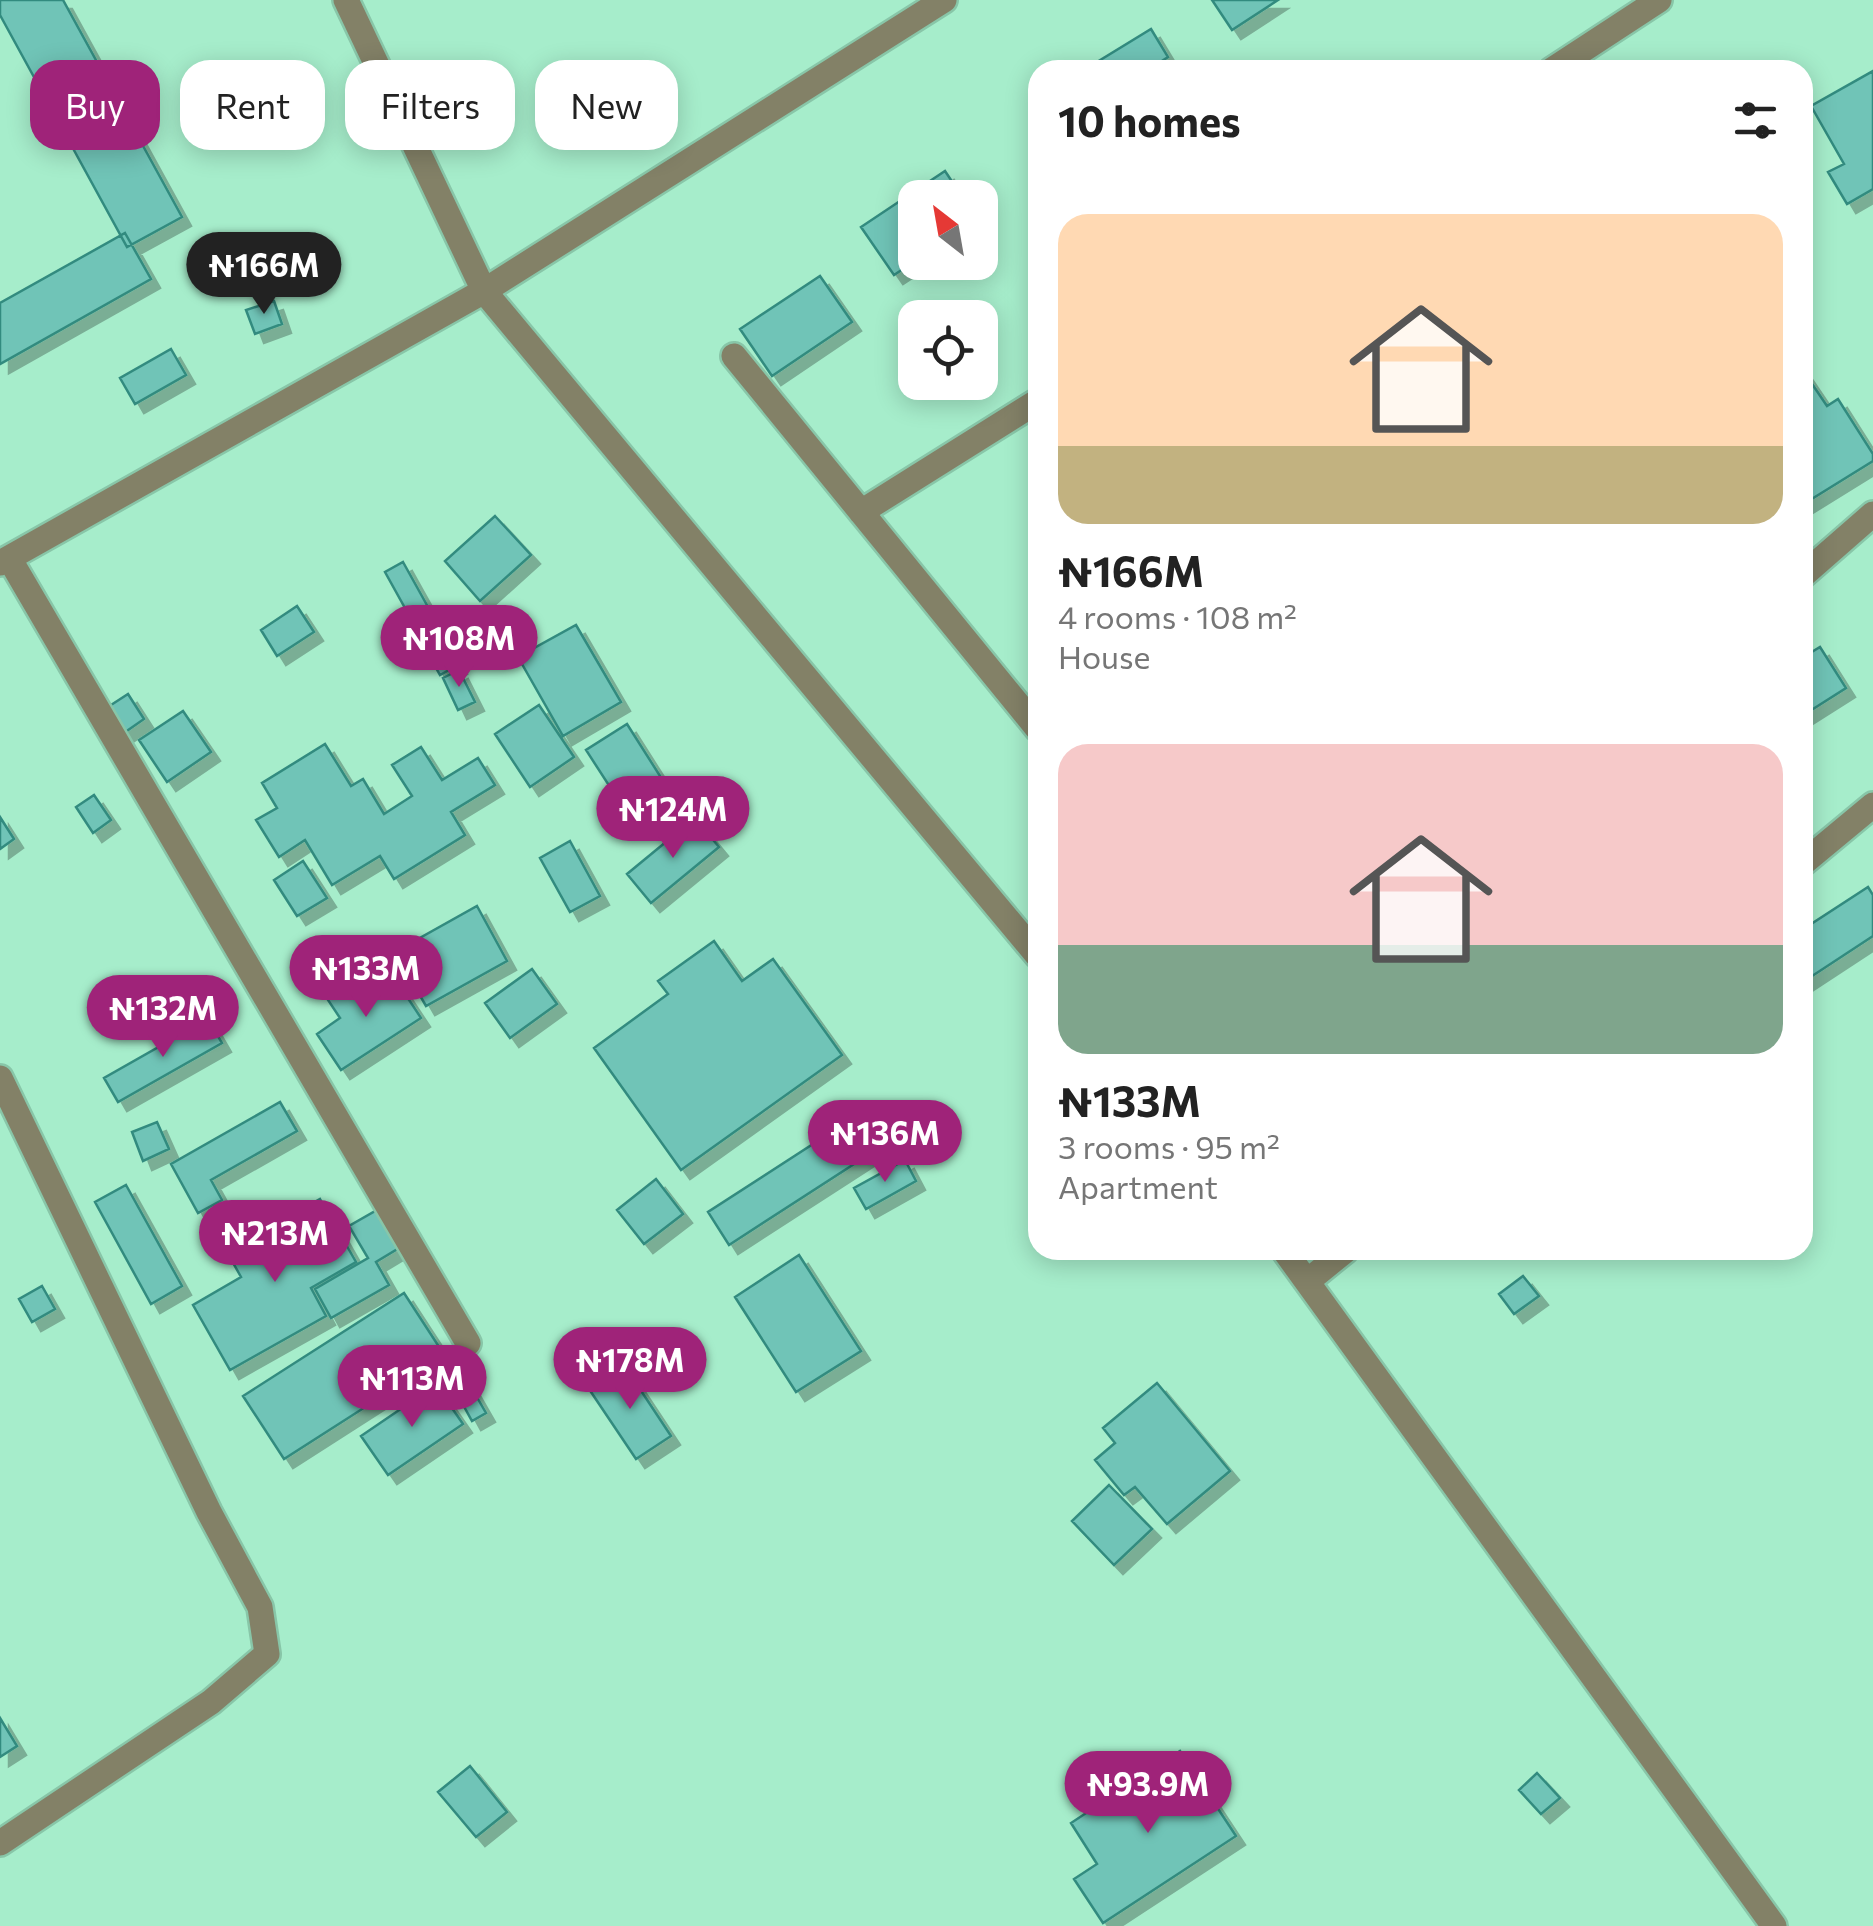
<!DOCTYPE html>
<html lang="en">
<head>
<meta charset="utf-8">
<style>
  :root { --surface:#fff; --page:#f2f2f2; --text:#222; --muted:#767676; --accent:#9f2379 }
  body { margin:0; font-family:Commissioner,sans-serif; background:var(--page); color:var(--text); height:100vh; display:flex; flex-direction:column; font-size:38px; white-space:nowrap }
  * { box-sizing:border-box; margin:0 }
  p { font-size:32px; color:var(--muted) }
  .icon { flex:none; width:55px; height:55px; fill:none; stroke:currentColor; stroke-width:2; stroke-linecap:round; stroke-linejoin:round }
  .map { position:relative; flex:1; overflow:hidden }
  .panel { position:absolute; left:1028px; top:60px; width:785px; height:1200px; display:flex; flex-direction:column; background:var(--surface); border-radius:30px; box-shadow:0 5px 25px #0003 }
  .panel>* { flex:none }
  .banner { position:absolute; left:30px; top:60px; width:848px; height:90px; display:flex; gap:20px }
  .needle { width:65px; rotate:329deg }
  .tools { position:absolute; left:898px; top:180px; display:grid; gap:20px }
  .tools a { display:grid; place-items:center; width:100px; height:100px; border-radius:20px; background:var(--surface); box-shadow:0 5px 25px #0003; font-size:50px }
  .price { position:absolute; translate:-50% -85px; padding:0 22px; border-radius:35px; background:var(--accent); color:#fff; font-size:32px; line-height:65px; filter:drop-shadow(0 2px 5px #0008) }
  .price::after { content:''; position:absolute; left:50%; top:60px; width:30px; height:22px; margin-left:-15px; background:inherit; clip-path:polygon(0 0,100% 0,50% 100%) }
  .price.selected { background:#222; color:#fff }
  ul { padding:0; list-style:none }
  li { display:grid; align-content:center; gap:20px; height:530px; padding:0 30px }
  li span { display:grid; place-items:center; height:310px; border-radius:30px; color:#555 }
  li>.icon { margin-inline-start:auto }
  span .icon { width:180px; height:180px; fill:#fffc; stroke-width:1 }
  li b { font-size:42px }
  h2 { display:flex; justify-content:space-between; align-items:center; height:120px; padding:0 30px; font-size:42px }
  .tag { padding:0 35px; border-radius:30px; background:var(--surface); box-shadow:0 5px 25px #0003; font-size:35px; line-height:90px }
  .tag.selected { background:var(--accent); color:#fff }
  .map>svg:first-child { display:block }
  .building { fill:#6fc4b7; stroke:#338b7f; stroke-width:2.5; filter:url(#shadow) }
  .lines { fill:none; stroke-linecap:round; stroke-linejoin:round }
  .minor-casing { stroke:#88c6a8; stroke-width:30 }
  .minor { stroke:#838167; stroke-width:25 }
</style>
</head>
<body>
<div class="map">
<svg width="1873" height="1926" viewBox="0 0 1873 1926">
  <defs>
    <filter id="shadow"><feDropShadow dx="9" dy="9" stdDeviation="0" flood-color="#0004"/></filter>
  </defs>
  <rect width="100%" height="100%" fill="#a6edcb"/>
  <path class="building" d="M 0,0 L 63,0 L 182,217 L 127,247 L 0,15 Z
    M 1212,0 L 1278,0 L 1232,30 Z
    M 1151,29 L 1168,57 L 1148,70 L 1084,70 Z
    M 1873,71 L 1873,189 L 1847,204 L 1828,172 L 1844,164 L 1811,106 Z
    M 945,171 L 963,198 L 915,198 L 915,261 L 894,275 L 861,227 Z
    M 125,233 L 151,279 L 0,364 L 0,303 Z
    M 820,276 L 852,322 L 772,376 L 740,329 Z
    M 274,301 L 282,324 L 255,334 L 246,310 Z
    M 171,349 L 186,375 L 135,404 L 120,378 Z
    M 1802,369 L 1827,406 L 1838,399 L 1873,454 L 1873,461 L 1802,505 Z
    M 495,516 L 531,555 L 480,601 L 445,561 Z
    M 403,562 L 438,625 L 420,635 L 385,572 Z
    M 297,606 L 314,632 L 277,656 L 261,630 Z
    M 576,625 L 621,702 L 563,736 L 518,657 Z
    M 440,633 L 458,665 L 440,675 L 422,643 Z
    M 1820,647 L 1846,688 L 1802,716 L 1802,658 Z
    M 459,670 L 475,702 L 458,710 L 443,678 Z
    M 128,694 L 144,719 L 111,742 L 94,716 Z
    M 539,705 L 574,757 L 530,787 L 495,734 Z
    M 183,711 L 211,752 L 167,782 L 139,740 Z
    M 627,724 L 674,798 L 634,824 L 586,750 Z
    M 325,744 L 351,786 L 363,779 L 384,814 L 412,796 L 392,765 L 421,747 L 442,780 L 478,758 L 495,785 L 451,812 L 465,835 L 394,879 L 380,856 L 332,885 L 305,840 L 279,857 L 256,820 L 277,808 L 262,783 Z
    M 94,795 L 111,820 L 93,833 L 76,807 Z
    M 0,817 L 14,839 L 0,849 Z
    M 695,818 L 719,847 L 651,903 L 627,874 Z
    M 570,841 L 600,896 L 570,912 L 540,858 Z
    M 303,861 L 327,898 L 297,916 L 274,880 Z
    M 1868,887 L 1873,895 L 1873,936 L 1803,982 L 1802,930 Z
    M 477,906 L 507,961 L 426,1006 L 404,968 L 427,956 L 418,939 Z
    M 714,941 L 742,981 L 773,959 L 842,1055 L 681,1170 L 594,1048 L 668,994 L 658,981 Z
    M 532,969 L 557,1004 L 510,1038 L 485,1003 Z
    M 392,974 L 421,1018 L 341,1070 L 317,1034 L 340,1018 L 326,997 L 349,983 L 359,997 Z
    M 208,1019 L 222,1043 L 118,1102 L 104,1078 Z
    M 280,1102 L 297,1131 L 211,1180 L 222,1200 L 198,1213 L 171,1164 Z
    M 157,1122 L 169,1149 L 143,1161 L 132,1132 Z
    M 847,1122 L 868,1155 L 729,1245 L 708,1212 Z
    M 905,1160 L 916,1181 L 866,1209 L 854,1188 Z
    M 656,1179 L 683,1214 L 644,1244 L 617,1210 Z
    M 126,1185 L 182,1286 L 151,1304 L 95,1202 Z
    M 320,1199 L 356,1262 L 311,1288 L 326,1316 L 230,1370 L 193,1305 L 241,1277 L 227,1252 Z
    M 377,1210 L 399,1248 L 376,1262 L 389,1285 L 331,1318 L 315,1289 L 368,1258 L 349,1226 Z
    M 799,1255 L 861,1351 L 796,1392 L 735,1297 Z
    M 1523,1276 L 1539,1296 L 1514,1314 L 1499,1294 Z
    M 42,1286 L 55,1309 L 32,1322 L 19,1299 Z
    M 404,1293 L 445,1356 L 284,1459 L 243,1396 Z
    M 624,1365 L 671,1436 L 636,1459 L 589,1389 Z
    M 1157,1383 L 1230,1471 L 1167,1524 L 1135,1487 L 1124,1495 L 1095,1460 L 1115,1443 L 1103,1428 Z
    M 436,1385 L 463,1424 L 388,1475 L 361,1436 Z
    M 470,1385 L 486,1413 L 472,1421 L 456,1392 Z
    M 1109,1485 L 1152,1529 L 1114,1565 L 1072,1521 Z
    M 0,1718 L 17,1746 L 0,1757 Z
    M 1180,1751 L 1236,1836 L 1103,1923 L 1074,1879 L 1097,1864 L 1071,1823 Z
    M 470,1766 L 507,1812 L 476,1837 L 438,1792 Z
    M 1537,1773 L 1560,1798 L 1541,1814 L 1519,1790 Z"/>
  <g class="lines">
    <g class="minor-casing">
      <path id="minor" d="M 346,0 L 484,291 L 1038,956
        M 1552,70 L 1659,0
        M 734,356 L 1038,729
        M 861,512 L 1038,401
        M 9,558 L 468,1343
        M 0,563 L 484,291 L 944,0
        M 1802,576 L 1873,514
        M 1802,864 L 1873,805
        M 0,1078 L 209,1512 L 260,1607 L 267,1654 L 211,1702 L 0,1843
        M 1284,1250 L 1774,1926
        M 1309,1280 L 1346,1250"/>
    </g>
    <use href="#minor" class="minor"/>
  </g>
</svg>
<div class="tools">
<a><svg class="needle" viewBox="-14 -14 28 28"><path d="M0-13l5 13h-10z" fill="#e53935"/><path d="M0 13l5-13h-10z" fill="#767676"/></svg></a>
<a><svg class="icon" aria-label="locate" viewBox="0 0 24 24"><circle cx="12" cy="12" r="6"/><path d="M12 2v4M12 18v4M2 12h4M18 12h4"/></svg></a>
</div>
<b class="price selected" style="left:264px;top:317px">₦166M</b>
<b class="price" style="left:459px;top:690px">₦108M</b>
<b class="price" style="left:673px;top:861px">₦124M</b>
<b class="price" style="left:366px;top:1020px">₦133M</b>
<b class="price" style="left:163px;top:1060px">₦132M</b>
<b class="price" style="left:885px;top:1185px">₦136M</b>
<b class="price" style="left:275px;top:1285px">₦213M</b>
<b class="price" style="left:630px;top:1412px">₦178M</b>
<b class="price" style="left:412px;top:1430px">₦113M</b>
<b class="price" style="left:1148px;top:1836px">₦93.9M</b>
<div class="banner">
<a class="tag selected">Buy</a>
<a class="tag">Rent</a>
<a class="tag">Filters</a>
<a class="tag">New</a>
</div>
<section class="panel">
<h2>10 homes<svg class="icon" aria-label="filters" viewBox="0 0 24 24"><path d="M4 7h16M4 17h16"/><circle cx="9" cy="7" r="2"/><circle cx="15" cy="17" r="2"/></svg></h2>
<ul>
<li><span style="background:linear-gradient(#ffd9b3 75%,#c2b280 0)"><svg class="icon" aria-label="home" viewBox="0 0 24 24"><path d="M3 11l9-7 9 7M6 9v11h12V9"/></svg></span><div><b>₦166M</b><p>4 rooms · 108 m²</p><p>House</p></div></li>
<li><span style="background:linear-gradient(#f6c9c9 65%,#7fa58c 0)"><svg class="icon" aria-label="home" viewBox="0 0 24 24"><path d="M3 11l9-7 9 7M6 9v11h12V9"/></svg></span><div><b>₦133M</b><p>3 rooms · 95 m²</p><p>Apartment</p></div></li>
</ul>
</section>
</div>
</body>
</html>
